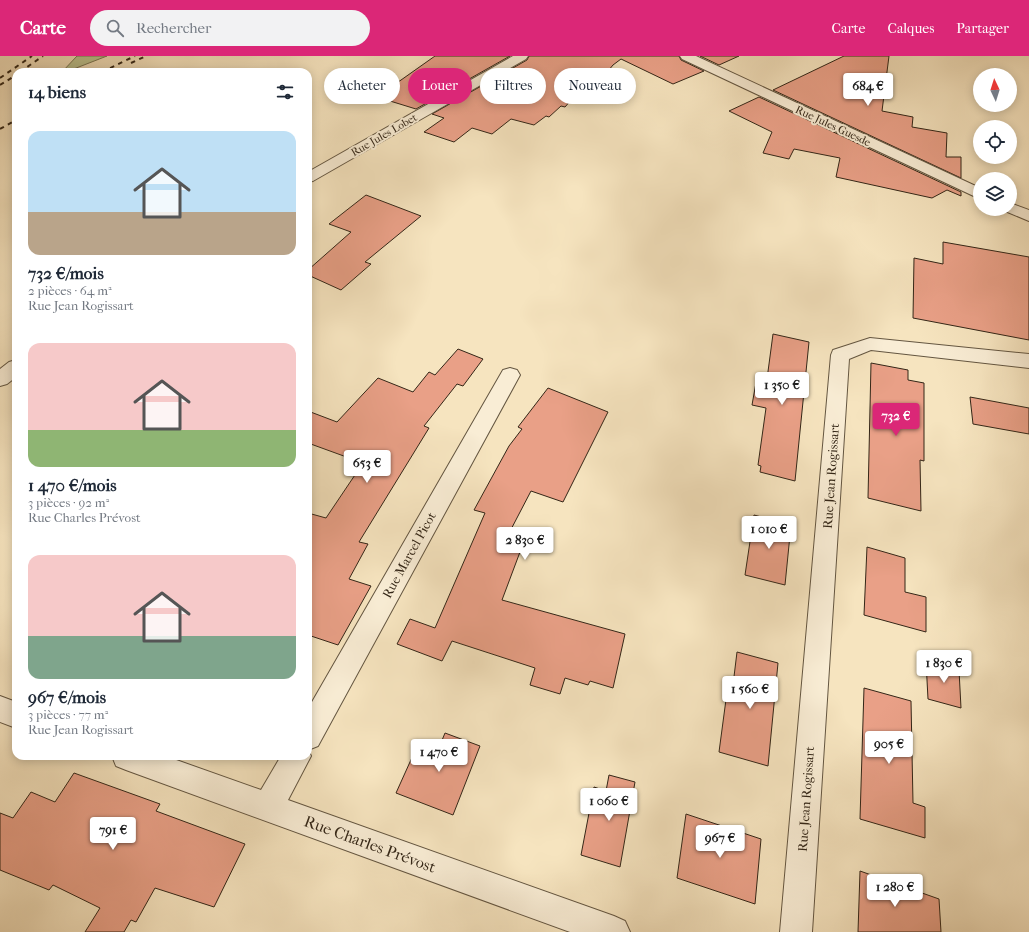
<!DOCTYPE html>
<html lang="fr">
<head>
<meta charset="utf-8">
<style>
  :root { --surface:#fff; --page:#f2f2f3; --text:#1f2937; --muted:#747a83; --accent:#db2777 }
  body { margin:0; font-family:"IM FELL French Canon",serif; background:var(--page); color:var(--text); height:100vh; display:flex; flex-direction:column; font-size:15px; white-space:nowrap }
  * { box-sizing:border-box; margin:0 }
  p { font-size:13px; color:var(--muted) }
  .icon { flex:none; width:22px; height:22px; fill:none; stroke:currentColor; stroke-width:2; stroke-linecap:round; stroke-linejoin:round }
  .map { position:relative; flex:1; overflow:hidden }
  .side { position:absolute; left:12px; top:12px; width:300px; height:692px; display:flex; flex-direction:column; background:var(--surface); border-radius:12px; box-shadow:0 2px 10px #0003 }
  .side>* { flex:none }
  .hud { position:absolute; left:324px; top:12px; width:380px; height:36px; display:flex; gap:8px }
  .needle { width:26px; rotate:356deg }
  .buttons { position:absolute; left:973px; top:12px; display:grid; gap:8px }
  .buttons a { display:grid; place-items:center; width:44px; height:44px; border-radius:50%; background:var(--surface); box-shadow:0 2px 10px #0003; font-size:20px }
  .price { position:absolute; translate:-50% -34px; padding:0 9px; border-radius:4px; background:#fff; color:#222; font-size:13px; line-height:26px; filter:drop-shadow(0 1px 2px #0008) }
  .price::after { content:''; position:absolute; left:50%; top:24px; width:12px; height:9px; margin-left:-6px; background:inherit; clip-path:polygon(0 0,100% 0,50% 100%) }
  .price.on { background:var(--accent); color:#fff }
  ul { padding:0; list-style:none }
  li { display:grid; align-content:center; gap:8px; height:212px; padding:0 16px }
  li span { display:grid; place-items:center; height:124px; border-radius:12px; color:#555 }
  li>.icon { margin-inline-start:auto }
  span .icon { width:72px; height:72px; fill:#fffc; stroke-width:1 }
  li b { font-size:17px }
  h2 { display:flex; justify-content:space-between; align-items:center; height:48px; padding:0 16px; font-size:17px }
  .tag { padding:0 14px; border-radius:18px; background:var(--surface); box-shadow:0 2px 10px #0003; font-size:14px; line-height:36px }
  .tag.on { background:var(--accent); color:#fff }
  header { display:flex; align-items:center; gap:24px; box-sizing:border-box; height:56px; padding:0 20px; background:var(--accent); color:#fff }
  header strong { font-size:19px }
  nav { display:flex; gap:22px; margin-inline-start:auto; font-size:14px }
  .search { width:280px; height:36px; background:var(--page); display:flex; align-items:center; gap:10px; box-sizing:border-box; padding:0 14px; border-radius:22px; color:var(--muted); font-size:15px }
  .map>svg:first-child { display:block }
  .green { fill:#bdc491; stroke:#787554 }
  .building { fill:#e9a087; stroke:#332617 }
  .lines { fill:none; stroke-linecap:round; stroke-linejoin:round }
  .minor-casing { stroke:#645641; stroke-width:2 }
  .minor { fill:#f9edd5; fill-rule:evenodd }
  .rail { stroke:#332617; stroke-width:2; stroke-dasharray:4.5 4.5; stroke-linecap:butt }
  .labels { text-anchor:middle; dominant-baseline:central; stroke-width:4; stroke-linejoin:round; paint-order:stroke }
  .far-street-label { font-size:11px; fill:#332617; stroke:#f9edd5 }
  .street-label { font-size:13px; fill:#332617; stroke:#f9edd5 }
  .near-street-label { font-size:16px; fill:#332617; stroke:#f9edd5 }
</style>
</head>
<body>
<header>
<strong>Carte</strong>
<div class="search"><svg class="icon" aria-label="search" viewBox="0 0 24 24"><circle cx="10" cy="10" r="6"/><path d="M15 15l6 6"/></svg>Rechercher</div>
<nav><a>Carte</a><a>Calques</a><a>Partager</a></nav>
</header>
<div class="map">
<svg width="1029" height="876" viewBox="0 0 1029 876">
  <rect width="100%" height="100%" fill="#f6e4bf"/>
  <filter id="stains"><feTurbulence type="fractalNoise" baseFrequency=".005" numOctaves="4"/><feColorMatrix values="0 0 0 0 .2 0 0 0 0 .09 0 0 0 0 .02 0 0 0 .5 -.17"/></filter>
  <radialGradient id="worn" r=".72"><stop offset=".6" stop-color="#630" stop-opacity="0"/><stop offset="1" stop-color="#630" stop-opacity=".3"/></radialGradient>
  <path class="green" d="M 77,0 L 107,0 L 66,16 L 62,16 Z"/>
  <path class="building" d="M 435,0 L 510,0 L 416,53 L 377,41 Z
    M 529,0 L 679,0 L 681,4 L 704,15 L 673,28 L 621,3 L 613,9 L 598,27 L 592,25 L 579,35 L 565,51 L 561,50 L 549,61 L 546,60 L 534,69 L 511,63 L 492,78 L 472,72 L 454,86 L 424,76 L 444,62 L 432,58 L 527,4 Z
    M 700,0 L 739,0 L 719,9 Z
    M 844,0 L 889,0 L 882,55 L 913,61 L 912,71 L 947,77 L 946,101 L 961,101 L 961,122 L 773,34 Z
    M 759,41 L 961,136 L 961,140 L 947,134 L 932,142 L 836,121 L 840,102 L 794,93 L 789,103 L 763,97 L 772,76 L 729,55 Z
    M 366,139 L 421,160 L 365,206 L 371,208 L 341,234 L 308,219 L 308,214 L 351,176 L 329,168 Z
    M 943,186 L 1029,201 L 1029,284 L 913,262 L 914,202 L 943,208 Z
    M 773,278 L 809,286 L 795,425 L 760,416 L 761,410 L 758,409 L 766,352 L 752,349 L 757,321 L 767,323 Z
    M 458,293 L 483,303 L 463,330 L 457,328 L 424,370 L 429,372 L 359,486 L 368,488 L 349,523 L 371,530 L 338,589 L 308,579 L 308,457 L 326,462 L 363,407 L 308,387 L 308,355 L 337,366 L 378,322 L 413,336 L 429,316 L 435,319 Z
    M 871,307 L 908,314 L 908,324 L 924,327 L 924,405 L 920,404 L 921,455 L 868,442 Z
    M 548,332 L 608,356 L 563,446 L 531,435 L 506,483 L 523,488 L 502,544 L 625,578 L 613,632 L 590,625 L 588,629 L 565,622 L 560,638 L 530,629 L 535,612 L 452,585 L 442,605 L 397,588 L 410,563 L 435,572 L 485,457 L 474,454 L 509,390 L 522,373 L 518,371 Z
    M 970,341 L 1029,352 L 1029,378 L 973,368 Z
    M 754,459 L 791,469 L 785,529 L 745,519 Z
    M 867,491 L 905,502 L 905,536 L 926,541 L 926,576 L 864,559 Z
    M 737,596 L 778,607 L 768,710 L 719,696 L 727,636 L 732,637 Z
    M 926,605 L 959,614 L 961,652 L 928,643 Z
    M 864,632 L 911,645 L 913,747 L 925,751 L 925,782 L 860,763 Z
    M 445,677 L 480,690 L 453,759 L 396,737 L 419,686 L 438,694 Z
    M 74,717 L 160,748 L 156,755 L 245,788 L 214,851 L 155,832 L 136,866 L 131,864 L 124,876 L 85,876 L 100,852 L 53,829 L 49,834 L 0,814 L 0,757 L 13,762 L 31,736 L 55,746 Z
    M 609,719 L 635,726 L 620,811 L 581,799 L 594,731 L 606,735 Z
    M 686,758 L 761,783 L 755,848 L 677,822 Z
    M 860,815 L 939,843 L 941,876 L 858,876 Z"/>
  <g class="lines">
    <g class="minor-casing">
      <path id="minor" d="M 513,0 L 528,0 L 526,3 L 313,125 L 308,126 L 308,116 Z
        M 680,0 L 696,0 L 980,132 L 980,143 L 682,3 Z
        M 1010,147 L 1029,154 L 1029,165 L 1005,155 L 1003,153 L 1010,153 Z
        M 870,282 L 1029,298 L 1029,312 L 871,294 L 849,303 L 812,876 L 780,876 L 831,299 L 833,294 Z
        M 16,304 L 16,321 L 7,328 L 0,330 L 0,313 L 9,306 Z
        M 510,312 L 517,314 L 520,319 L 318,690 L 308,694 L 311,700 L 288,744 L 614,860 L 625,865 L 630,876 L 570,876 L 126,714 L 116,710 L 112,700 L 165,700 L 261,734 L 281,700 L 308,700 L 308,653 L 503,314 Z
        M 0,640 L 16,646 L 16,672 L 0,666 Z"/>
    </g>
    <use href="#minor" class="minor"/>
    <path class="rail" d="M 131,7 L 146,0
      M 20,16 L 43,0
      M 102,16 L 135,0
      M 0,22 L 32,0
      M 0,29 L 13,21
      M 0,73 L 16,64"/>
  </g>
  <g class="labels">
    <g class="far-street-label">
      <text transform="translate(833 70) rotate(25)">Rue Jules Guesde</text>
      <text transform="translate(384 79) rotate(-30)">Rue Jules Lobet</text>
    </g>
    <g class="street-label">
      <text transform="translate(831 420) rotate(-86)">Rue Jean Rogissart</text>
      <text transform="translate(409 499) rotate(-61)">Rue Marcel Picot</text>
      <text transform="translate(806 743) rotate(-86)">Rue Jean Rogissart</text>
    </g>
    <g class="near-street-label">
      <text transform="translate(370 788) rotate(20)">Rue Charles Prévost</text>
    </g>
  </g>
  <rect width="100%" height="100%" filter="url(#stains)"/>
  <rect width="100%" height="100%" fill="url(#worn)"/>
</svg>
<div class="buttons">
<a><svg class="needle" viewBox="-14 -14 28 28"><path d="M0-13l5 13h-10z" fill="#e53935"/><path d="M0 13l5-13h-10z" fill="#747a83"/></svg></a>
<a><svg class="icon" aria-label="locate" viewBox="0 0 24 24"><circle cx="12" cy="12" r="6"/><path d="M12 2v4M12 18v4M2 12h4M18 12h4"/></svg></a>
<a><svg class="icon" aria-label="layers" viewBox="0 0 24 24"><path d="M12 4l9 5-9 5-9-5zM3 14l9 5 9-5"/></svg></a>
</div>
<b class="price" style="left:868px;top:51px">684 €</b>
<b class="price" style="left:782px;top:350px">1 350 €</b>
<b class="price on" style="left:896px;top:381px">732 €</b>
<b class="price" style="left:367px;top:428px">653 €</b>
<b class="price" style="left:769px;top:494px">1 010 €</b>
<b class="price" style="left:525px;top:505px">2 830 €</b>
<b class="price" style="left:944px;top:628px">1 830 €</b>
<b class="price" style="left:750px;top:654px">1 560 €</b>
<b class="price" style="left:889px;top:709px">905 €</b>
<b class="price" style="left:439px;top:717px">1 470 €</b>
<b class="price" style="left:609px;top:766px">1 060 €</b>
<b class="price" style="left:113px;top:795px">791 €</b>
<b class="price" style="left:720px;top:803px">967 €</b>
<b class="price" style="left:895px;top:852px">1 280 €</b>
<div class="hud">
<a class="tag">Acheter</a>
<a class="tag on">Louer</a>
<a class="tag">Filtres</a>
<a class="tag">Nouveau</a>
</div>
<section class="side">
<h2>14 biens<svg class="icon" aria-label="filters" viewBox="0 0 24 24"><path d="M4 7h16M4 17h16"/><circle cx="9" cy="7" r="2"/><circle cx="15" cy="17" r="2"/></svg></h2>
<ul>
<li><span style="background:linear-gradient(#bfe0f5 65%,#b9a48a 0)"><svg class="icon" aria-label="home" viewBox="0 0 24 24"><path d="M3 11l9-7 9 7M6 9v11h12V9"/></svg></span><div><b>732 €/mois</b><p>2 pièces · 64 m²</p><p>Rue Jean Rogissart</p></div></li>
<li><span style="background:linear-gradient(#f6c9c9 70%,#8fb573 0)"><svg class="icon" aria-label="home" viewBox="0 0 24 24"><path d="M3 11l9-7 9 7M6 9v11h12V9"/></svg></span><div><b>1 470 €/mois</b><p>3 pièces · 92 m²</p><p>Rue Charles Prévost</p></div></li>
<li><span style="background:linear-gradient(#f6c9c9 65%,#7fa58c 0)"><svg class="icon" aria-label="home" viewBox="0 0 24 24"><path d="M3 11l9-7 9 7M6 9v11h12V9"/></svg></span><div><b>967 €/mois</b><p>3 pièces · 77 m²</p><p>Rue Jean Rogissart</p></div></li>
</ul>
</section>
</div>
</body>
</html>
